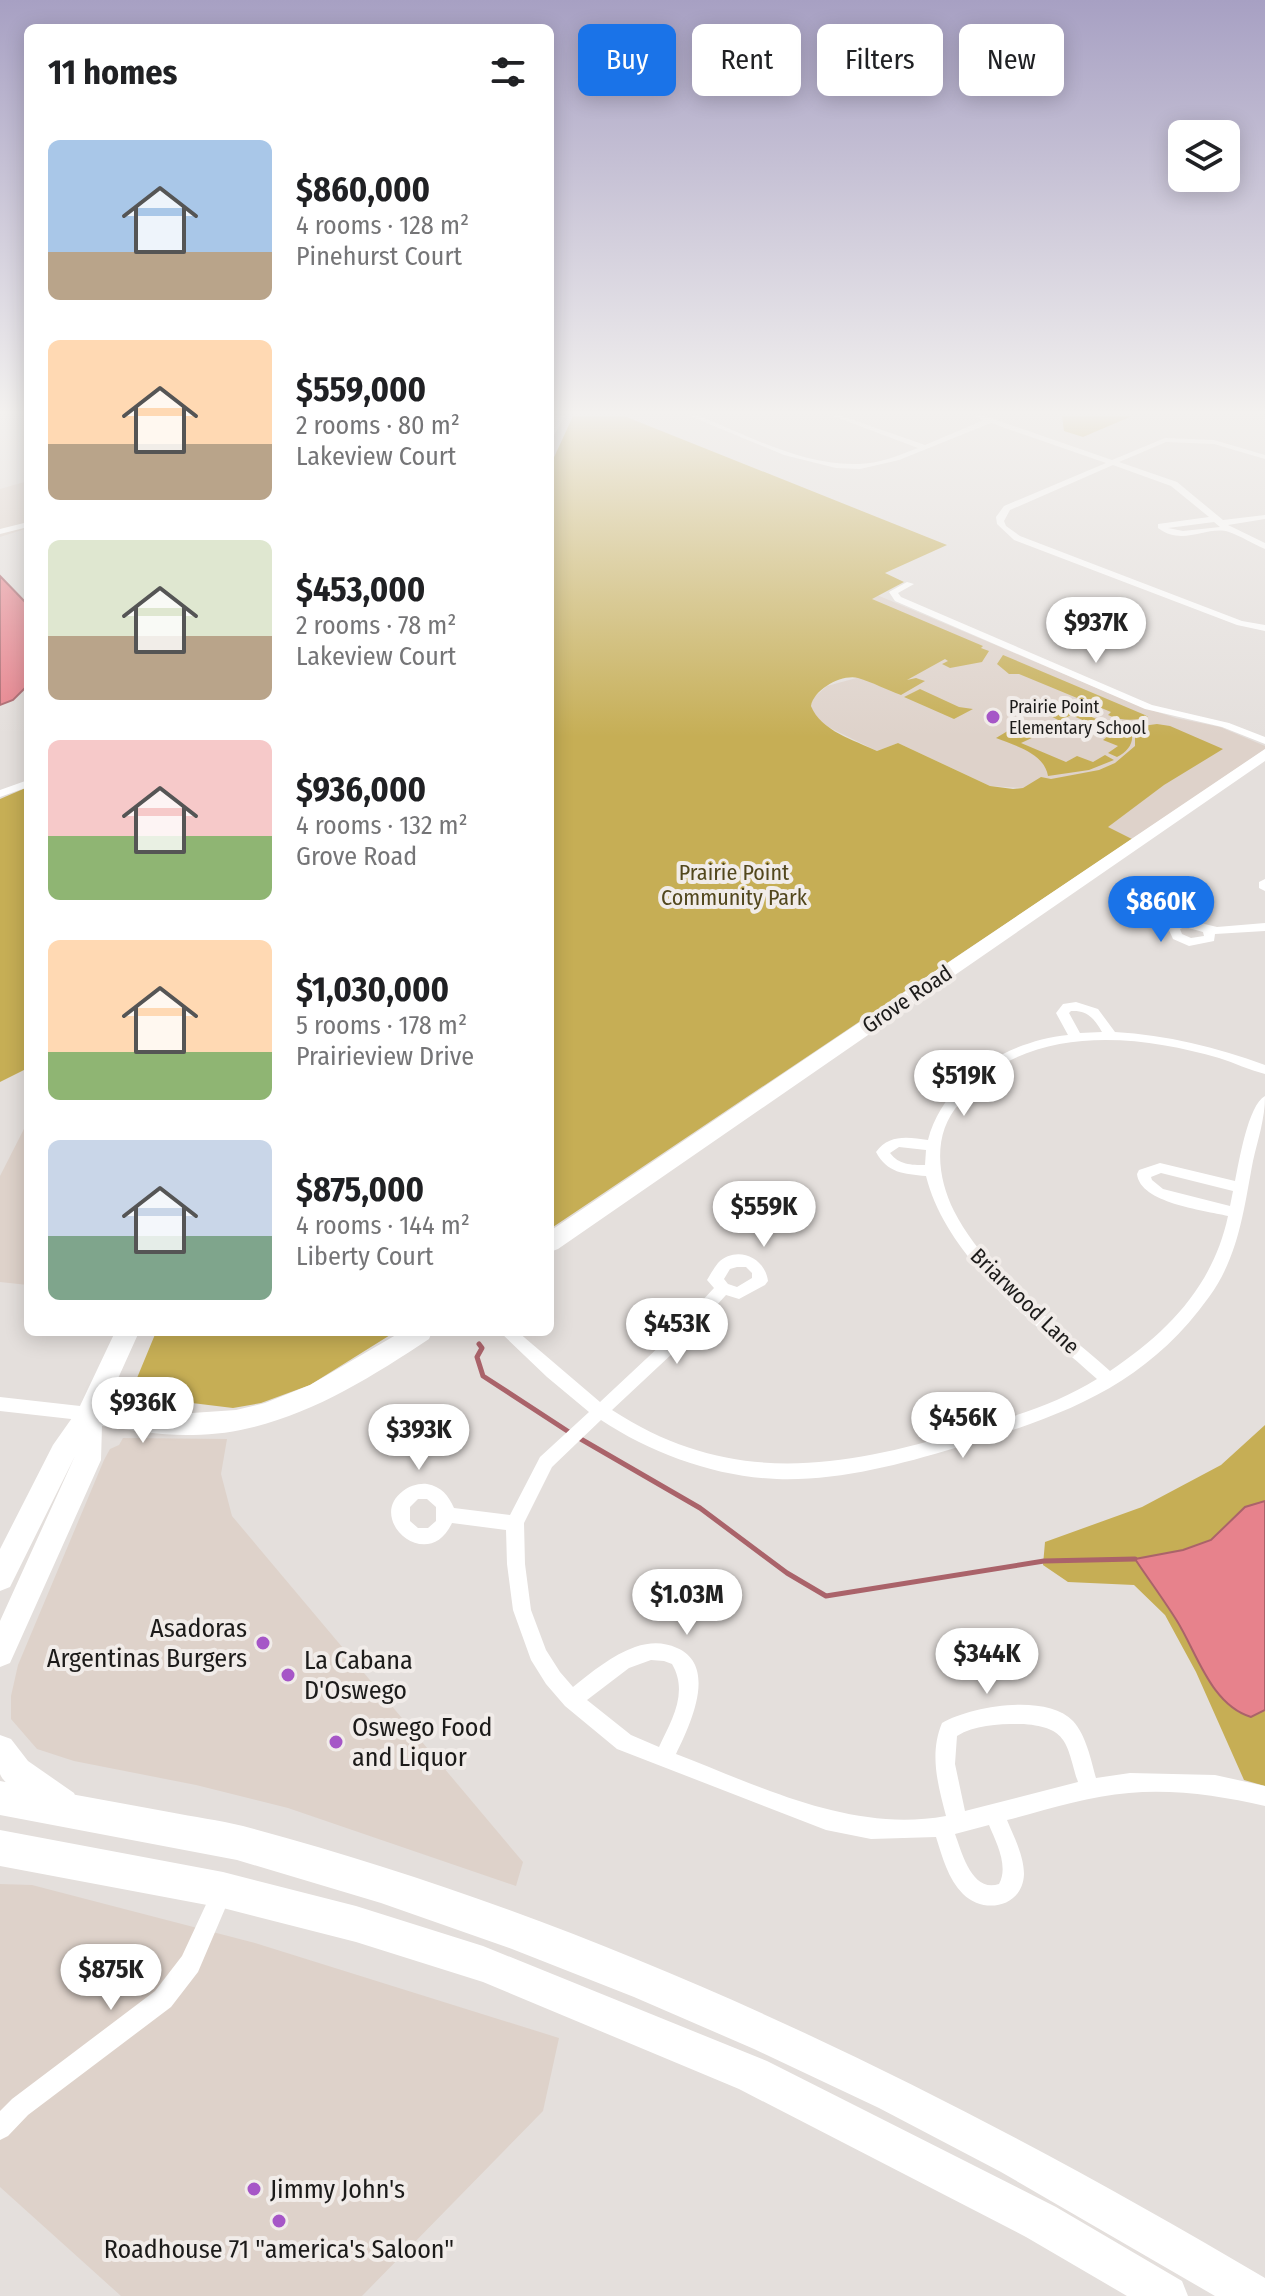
<!DOCTYPE html>
<html lang="en">
<head>
<meta charset="utf-8">
<style>
  :root { --surface:#fff; --page:#f6f6f6; --text:#202124; --muted:#757577; --accent:#1a73e8 }
  body { margin:0; font-family:"Fira Sans Condensed",sans-serif; background:var(--page); color:var(--text); height:100vh; display:flex; flex-direction:column; font-size:30px; white-space:nowrap }
  * { box-sizing:border-box; margin:0 }
  p { font-size:26px; color:var(--muted) }
  .icon { flex:none; width:44px; height:44px; fill:none; stroke:currentColor; stroke-width:2; stroke-linecap:round; stroke-linejoin:round }
  .map { position:relative; flex:1; overflow:hidden }
  .drawer { position:absolute; left:24px; top:24px; width:530px; height:1312px; display:flex; flex-direction:column; background:var(--surface); border-radius:12px; box-shadow:0 4px 20px #0003 }
  .drawer>* { flex:none }
  .guide { position:absolute; left:578px; top:24px; width:566px; height:72px; display:flex; gap:16px }
  .buttons { position:absolute; left:1168px; top:120px; display:grid; gap:16px }
  .buttons a { display:grid; place-items:center; width:72px; height:72px; border-radius:12px; background:var(--surface); box-shadow:0 4px 20px #0003; font-size:40px }
  .price { position:absolute; translate:-50% -68px; padding:0 18px; border-radius:28px; background:#fff; color:#222; font-size:26px; line-height:52px; filter:drop-shadow(0 2px 4px #0008) }
  .price::after { content:''; position:absolute; left:50%; top:48px; width:24px; height:18px; margin-left:-12px; background:inherit; clip-path:polygon(0 0,100% 0,50% 100%) }
  .price.current { background:var(--accent); color:#fff }
  ul { padding:0; list-style:none }
  li { display:flex; align-items:center; gap:24px; height:200px; padding:0 24px }
  li span { display:grid; place-items:center; flex:none; width:224px; height:160px; border-radius:12px; color:#555 }
  li>.icon { margin-inline-start:auto }
  span .icon { width:96px; height:96px; fill:#fffc; stroke-width:1 }
  li b { font-size:34px }
  h2 { display:flex; justify-content:space-between; align-items:center; height:96px; padding:0 24px; font-size:34px }
  .chip { padding:0 28px; border-radius:12px; background:var(--surface); box-shadow:0 4px 20px #0003; font-size:28px; line-height:72px }
  .chip.current { background:var(--accent); color:#fff }
  .map>svg:first-child { display:block }
  .built { fill:#ded2ca }
  .green { fill:#c6ae55 }
  .water { fill:#e7828c; stroke:#aa636a; stroke-width:2 }
  .lines { fill:none; stroke-linecap:round; stroke-linejoin:round }
  .stream { stroke:#aa636a; stroke-width:5 }
  .street { fill:#fff; fill-rule:evenodd }
  .secondary { fill:#fff; fill-rule:evenodd }
  .primary { fill:#fff; fill-rule:evenodd }
  .poi-dot { fill:#a656c7; stroke:#f1ece9; stroke-width:3 }
  .labels { text-anchor:middle; dominant-baseline:central; stroke-width:8; stroke-linejoin:round; paint-order:stroke }
  .far-poi-label { font-size:18px; fill:#1c1b1a; stroke:#f1ece9; text-anchor:start }
  .park-label { font-size:22px; fill:#52471d; stroke:#f1ece9 }
  .street-label { font-size:22px; fill:#1c1b1a; stroke:#f1ece9 }
  .near-poi-label { font-size:26px; fill:#1c1b1a; stroke:#f1ece9; text-anchor:start }
</style>
</head>
<body>
<div class="map">
<svg width="1265" height="2296" viewBox="0 0 1265 2296">
  <rect width="100%" height="100%" fill="#e4dfdc"/>
  <path class="built" d="M 28,481 L 28,528 L 0,537 L 0,489 Z
    M 877,595 L 1142,707 L 1176,718 L 1220,727 L 1265,746 L 1265,749 L 1132,839 L 1023,788 L 990,786 L 898,743 L 877,751 L 828,727 L 815,716 L 811,706 L 812,699 L 827,686 L 860,677 L 782,641 Z
    M 28,1121 L 28,1285 L 0,1282 L 0,1176 Z
    M 123,1438 L 227,1439 L 221,1474 L 232,1516 L 523,1862 L 516,1886 L 288,1808 L 196,1785 L 74,1761 L 37,1749 L 11,1719 L 11,1696 L 18,1665 L 104,1460 L 110,1449 L 119,1445 Z
    M 0,1884 L 32,1885 L 255,1943 L 559,2038 L 543,2111 L 362,2296 L 121,2296 L 0,2187 Z"/>
  <path class="green" d="M 573,416 L 624,416 L 947,545 L 885,573 L 904,582 L 872,599 L 983,646 L 981,648 L 989,651 L 982,662 L 950,668 L 942,664 L 948,661 L 945,659 L 907,680 L 916,678 L 925,681 L 901,695 C 887,690 872,682 858,678 C 842,674 814,689 811,706 C 821,731 854,740 877,751 L 898,743 L 990,786 L 1013,789 L 1023,788 L 1041,777 L 1051,779 L 1099,770 L 1115,763 L 1135,746 L 1135,727 L 1157,724 L 1170,726 L 1223,749 L 1164,785 L 1108,827 L 1132,839 L 550,1229 L 550,466 Z
    M 1062,416 L 1132,416 L 1083,437 L 1064,431 Z
    M 1003,655 L 1145,715 L 1148,717 C 1135,721 1121,721 1108,715 L 1111,712 L 1019,674 L 1009,674 L 997,664 Z
    M 920,689 L 959,707 L 973,709 L 954,719 L 904,697 Z
    M 1056,702 L 1106,723 L 1130,727 C 1136,741 1129,751 1117,757 L 1108,753 L 1118,746 L 1103,740 L 1112,733 L 1071,715 L 1060,721 L 1041,711 Z
    M 1016,726 L 1017,730 L 1034,737 L 1021,743 L 1066,762 L 1077,756 L 1093,762 L 1105,755 L 1114,760 L 1089,770 L 1048,776 C 1044,753 1016,746 996,738 Z
    M 28,787 L 28,1068 L 0,1082 L 0,799 Z
    M 156,1332 L 395,1332 L 310,1385 L 261,1403 L 233,1408 L 151,1398 L 139,1389 L 137,1378 Z
    M 1265,1425 L 1265,1786 L 1244,1780 L 1196,1672 L 1165,1615 L 1134,1585 L 1068,1582 L 1043,1565 L 1045,1542 L 1142,1507 L 1221,1465 Z"/>
  <path class="water" d="M 0,576 L 28,605 L 28,685 L 13,700 L 0,705 Z
    M 1265,1501 L 1265,1710 L 1251,1717 C 1211,1705 1197,1653 1177,1621 C 1164,1600 1149,1580 1135,1559 L 1183,1550 L 1211,1540 L 1245,1507 Z"/>
  <g class="lines">
    <path class="stream" d="M 479,1344 L 482,1348 L 477,1357 L 483,1376 L 572,1434
      M 579,1438 L 700,1508 L 787,1573 L 826,1596 L 1044,1561 L 1135,1559"/>
    <path class="street" d="M 690,416 L 699,416 C 749,436 803,466 858,464 C 879,464 899,455 918,448 L 833,416 L 842,416 L 925,445 L 984,420 L 976,416 L 985,416 L 1112,460 L 1165,438 L 1214,440 L 1265,455 L 1265,459 L 1214,444 L 1166,442 L 1119,462 L 1177,482 L 1223,520 L 1265,515 L 1265,519 L 1228,525 L 1265,543 L 1265,549 C 1253,544 1241,536 1229,532 C 1207,525 1183,547 1158,528 L 1158,524 L 1209,517 L 1171,486 L 1113,465 L 1010,510 L 1004,521 L 1006,526 L 1020,536 L 1242,621 L 1265,625 L 1265,631 L 1237,625 L 1014,540 L 997,524 L 996,517 L 1004,506 L 1106,463 L 991,423 L 899,460 L 860,469 L 836,468 L 784,455 ZM 1214,522 L 1220,527 L 1183,531 L 1168,528 Z
      M 28,522 L 28,527 L 0,534 L 0,529 Z
      M 907,582 L 914,584 L 898,593 L 901,597 L 1152,705 L 1229,723 L 1265,737 L 1265,744 L 1222,727 L 1145,709 L 895,601 L 889,592 Z
      M 28,780 L 28,787 L 0,797 L 0,790 Z
      M 1265,879 L 1265,891 L 1259,888 L 1259,882 Z
      M 1184,919 L 1217,927 L 1265,923 L 1265,931 L 1215,934 L 1214,941 L 1189,946 L 1173,939 L 1168,928 L 1175,922 ZM 1185,927 L 1203,932 L 1204,936 L 1191,938 L 1182,934 L 1180,929 Z
      M 1076,1002 L 1098,1009 L 1115,1032 C 1167,1035 1216,1047 1265,1065 L 1265,1074 C 1249,1070 1235,1063 1219,1058 C 1144,1036 1051,1026 985,1076 C 976,1083 968,1094 960,1103 C 932,1133 937,1177 954,1211 C 986,1274 1058,1325 1110,1371 C 1168,1332 1213,1286 1228,1216 C 1203,1210 1140,1203 1137,1174 L 1139,1170 L 1160,1163 L 1235,1181 C 1239,1162 1248,1105 1265,1096 C 1265,1119 1258,1139 1253,1161 C 1244,1208 1239,1256 1209,1297 C 1143,1389 1059,1417 955,1448 C 898,1465 838,1481 777,1479 C 717,1477 652,1454 601,1420 L 552,1467 L 524,1523 L 525,1564 L 531,1610 L 546,1650 L 560,1672 L 573,1687 C 592,1672 612,1655 635,1647 C 651,1642 663,1642 677,1648 C 719,1666 689,1727 676,1754 C 762,1787 851,1833 946,1816 C 938,1785 929,1754 942,1723 C 971,1706 1047,1693 1073,1721 C 1086,1735 1091,1760 1096,1778 L 1130,1773 L 1215,1775 L 1265,1786 L 1265,1806 C 1221,1796 1175,1789 1129,1793 C 1088,1796 1047,1810 1007,1820 C 1014,1837 1024,1856 1024,1874 C 1023,1907 984,1915 963,1894 C 948,1879 942,1856 936,1837 L 871,1839 L 826,1830 L 617,1749 L 565,1706 L 546,1684 L 531,1660 L 513,1610 L 507,1564 L 506,1530 L 452,1523 C 428,1575 365,1519 403,1491 C 409,1486 419,1483 427,1484 C 442,1487 448,1495 454,1508 L 510,1515 L 540,1457 L 589,1412 L 547,1377 L 500,1332 L 518,1332 L 600,1402 L 662,1344 L 714,1288 L 707,1280 C 710,1275 714,1268 718,1263 C 736,1245 765,1257 768,1281 L 765,1285 L 739,1299 L 726,1295 L 674,1352 L 612,1410 C 729,1486 836,1469 962,1432 C 1009,1418 1055,1405 1097,1379 C 1036,1324 947,1260 926,1176 C 904,1174 887,1173 876,1152 C 889,1134 908,1137 928,1140 C 944,1079 1008,1041 1068,1035 L 1056,1013 L 1063,1004 ZM 1071,1011 C 1087,1010 1094,1018 1102,1032 L 1080,1033 L 1069,1013 ZM 899,1147 L 926,1150 L 925,1165 C 911,1165 899,1165 890,1153 ZM 1161,1173 L 1233,1191 L 1230,1206 L 1163,1189 L 1152,1180 L 1151,1177 ZM 737,1267 L 746,1267 L 752,1273 L 752,1278 L 737,1287 L 728,1284 L 724,1279 L 730,1269 ZM 418,1499 L 427,1499 L 436,1507 L 436,1521 L 428,1528 L 418,1528 L 410,1521 L 410,1507 ZM 651,1660 L 664,1661 L 672,1664 C 689,1693 671,1721 659,1747 L 631,1735 L 587,1700 L 629,1668 ZM 1024,1724 C 1069,1728 1066,1744 1078,1782 L 965,1811 L 955,1764 L 957,1736 C 976,1724 1002,1724 1024,1724 ZM 989,1825 C 996,1842 1009,1866 999,1884 C 972,1893 962,1853 955,1834 Z
      M 0,1397 L 89,1407 L 95,1409 L 97,1414 L 95,1419 L 89,1421 L 0,1411 Z
      M 223,1880 L 230,1883 L 233,1890 L 198,1972 L 171,2007 L 28,2115 L 8,2136 L 0,2140 L 0,2111 L 12,2099 L 155,1991 L 182,1956 L 216,1883 Z"/>
    <path class="secondary" d="M 554,416 L 565,416 L 554,435 L 550,436 L 550,422 Z
      M 1265,749 L 1265,761 L 558,1249 L 550,1252 L 550,1231 Z
      M 115,1332 L 139,1332 L 106,1405 L 177,1414 L 236,1410 L 265,1403 L 310,1385 L 401,1332 L 432,1332 L 429,1339 C 358,1386 281,1434 193,1435 C 163,1436 132,1430 102,1426 L 101,1460 L 10,1663 L 0,1667 L 0,1621 L 75,1456 L 10,1587 L 0,1591 L 0,1549 L 53,1445 L 79,1408 Z
      M 0,1735 L 11,1739 L 28,1761 L 74,1793 L 79,1804 L 74,1815 L 63,1820 C 50,1814 4,1787 0,1774 C 0,1764 0,1746 0,1735 Z"/>
    <path class="primary" d="M 0,1781 C 56,1791 113,1802 169,1812 C 194,1817 219,1820 243,1826 C 605,1922 944,2088 1265,2278 L 1265,2296 L 1215,2296 L 1001,2172 L 879,2108 L 754,2049 L 634,1997 L 512,1949 L 381,1903 L 237,1860 L 0,1815 Z
      M 0,1830 L 223,1872 L 356,1906 L 483,1946 L 767,2061 L 1056,2207 L 1182,2281 L 1188,2296 L 1127,2296 L 1026,2237 L 739,2089 L 483,1982 L 356,1942 L 223,1908 L 0,1866 Z"/>
  </g>
  <linearGradient id="sky" x2="0" y2="1"><stop stop-color="#a7a0c3"/><stop offset="0.56" stop-color="#f3f1ef"/><stop offset="1" stop-color="#f3f1ef" stop-opacity="0"/></linearGradient>
  <rect width="1265" height="737" fill="url(#sky)"/>
  <g class="poi-dot">
    <circle cx="993" cy="717" r="8"/>
    <circle cx="263" cy="1643" r="8"/>
    <circle cx="288" cy="1675" r="8"/>
    <circle cx="336" cy="1742" r="8"/>
    <circle cx="254" cy="2189" r="8"/>
    <circle cx="279" cy="2221" r="8"/>
  </g>
  <g class="labels">
    <g class="far-poi-label">
      <text x="1009" y="707">Prairie Point<tspan x="1009" dy="21">Elementary School</tspan></text>
    </g>
    <g class="park-label">
      <text x="734" y="872">Prairie Point<tspan x="734" dy="25">Community Park</tspan></text>
    </g>
    <g class="street-label">
      <text transform="translate(907 999) rotate(-34)">Grove Road</text>
      <text transform="translate(1025 1301) rotate(44)">Briarwood Lane</text>
    </g>
    <g class="near-poi-label">
      <text x="247" y="1628" text-anchor="end">Asadoras<tspan x="247" dy="30">Argentinas Burgers</tspan></text>
      <text x="304" y="1660">La Cabana<tspan x="304" dy="30">D'Oswego</tspan></text>
      <text x="352" y="1727">Oswego Food<tspan x="352" dy="30">and Liquor</tspan></text>
      <text x="270" y="2189">Jimmy John's</text>
      <text x="279" y="2249" text-anchor="middle">Roadhouse 71 "america's Saloon"</text>
    </g>
  </g>
</svg>
<div class="buttons">
<a><svg class="icon" aria-label="layers" viewBox="0 0 24 24"><path d="M12 4l9 5-9 5-9-5zM3 14l9 5 9-5"/></svg></a>
</div>
<b class="price" style="left:1096px;top:665px">$937K</b>
<b class="price current" style="left:1161px;top:944px">$860K</b>
<b class="price" style="left:964px;top:1118px">$519K</b>
<b class="price" style="left:764px;top:1249px">$559K</b>
<b class="price" style="left:677px;top:1366px">$453K</b>
<b class="price" style="left:143px;top:1445px">$936K</b>
<b class="price" style="left:963px;top:1460px">$456K</b>
<b class="price" style="left:419px;top:1472px">$393K</b>
<b class="price" style="left:687px;top:1637px">$1.03M</b>
<b class="price" style="left:987px;top:1696px">$344K</b>
<b class="price" style="left:111px;top:2012px">$875K</b>
<div class="guide">
<a class="chip current">Buy</a>
<a class="chip">Rent</a>
<a class="chip">Filters</a>
<a class="chip">New</a>
</div>
<section class="drawer">
<h2>11 homes<svg class="icon" aria-label="filters" viewBox="0 0 24 24"><path d="M4 7h16M4 17h16"/><circle cx="9" cy="7" r="2"/><circle cx="15" cy="17" r="2"/></svg></h2>
<ul>
<li><span style="background:linear-gradient(#a9c7e8 70%,#b9a48a 0)"><svg class="icon" aria-label="home" viewBox="0 0 24 24"><path d="M3 11l9-7 9 7M6 9v11h12V9"/></svg></span><div><b>$860,000</b><p>4 rooms · 128 m²</p><p>Pinehurst Court</p></div></li>
<li><span style="background:linear-gradient(#ffd9b3 65%,#b9a48a 0)"><svg class="icon" aria-label="home" viewBox="0 0 24 24"><path d="M3 11l9-7 9 7M6 9v11h12V9"/></svg></span><div><b>$559,000</b><p>2 rooms · 80 m²</p><p>Lakeview Court</p></div></li>
<li><span style="background:linear-gradient(#dfe7d0 60%,#b9a48a 0)"><svg class="icon" aria-label="home" viewBox="0 0 24 24"><path d="M3 11l9-7 9 7M6 9v11h12V9"/></svg></span><div><b>$453,000</b><p>2 rooms · 78 m²</p><p>Lakeview Court</p></div></li>
<li><span style="background:linear-gradient(#f6c9c9 60%,#8fb573 0)"><svg class="icon" aria-label="home" viewBox="0 0 24 24"><path d="M3 11l9-7 9 7M6 9v11h12V9"/></svg></span><div><b>$936,000</b><p>4 rooms · 132 m²</p><p>Grove Road</p></div></li>
<li><span style="background:linear-gradient(#ffd9b3 70%,#8fb573 0)"><svg class="icon" aria-label="home" viewBox="0 0 24 24"><path d="M3 11l9-7 9 7M6 9v11h12V9"/></svg></span><div><b>$1,030,000</b><p>5 rooms · 178 m²</p><p>Prairieview Drive</p></div></li>
<li><span style="background:linear-gradient(#c9d6e8 60%,#7fa58c 0)"><svg class="icon" aria-label="home" viewBox="0 0 24 24"><path d="M3 11l9-7 9 7M6 9v11h12V9"/></svg></span><div><b>$875,000</b><p>4 rooms · 144 m²</p><p>Liberty Court</p></div></li>
</ul>
</section>
</div>
</body>
</html>
